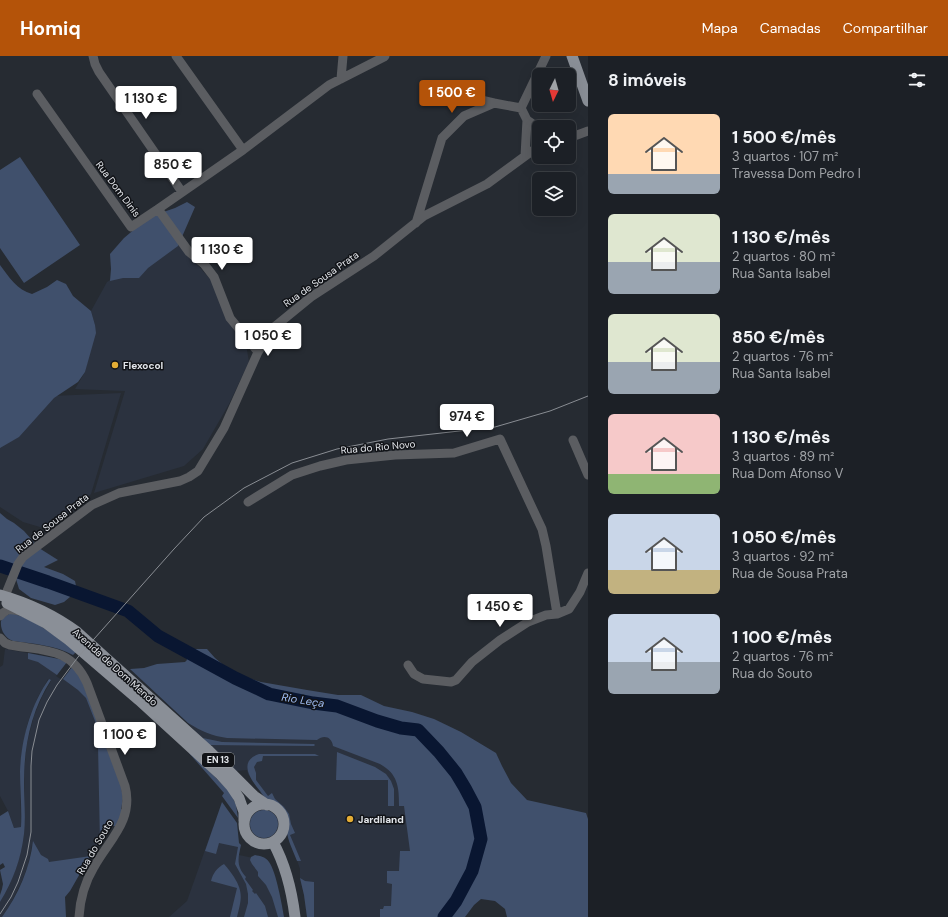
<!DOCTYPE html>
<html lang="pt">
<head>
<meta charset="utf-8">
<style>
  :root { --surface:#1c2026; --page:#25282e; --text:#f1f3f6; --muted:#a0a3a7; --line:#3a3e43; --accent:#b45309 }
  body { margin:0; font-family:"DM Sans",sans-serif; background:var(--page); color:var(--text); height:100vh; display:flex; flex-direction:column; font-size:15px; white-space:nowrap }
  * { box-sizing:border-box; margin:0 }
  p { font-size:13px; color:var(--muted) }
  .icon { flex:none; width:22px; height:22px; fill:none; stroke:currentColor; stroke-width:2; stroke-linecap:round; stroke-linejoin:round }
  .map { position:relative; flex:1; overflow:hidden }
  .panel { display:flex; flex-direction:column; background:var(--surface); width:360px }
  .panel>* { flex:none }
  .needle { width:26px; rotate:185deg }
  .buttons { position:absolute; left:532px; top:12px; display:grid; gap:8px }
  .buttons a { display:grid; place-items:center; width:44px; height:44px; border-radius:6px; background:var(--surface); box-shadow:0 4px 16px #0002,0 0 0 1px var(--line); font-size:20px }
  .price { position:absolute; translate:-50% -34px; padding:0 9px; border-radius:4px; background:#fff; color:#222; font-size:13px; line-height:26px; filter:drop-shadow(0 1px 2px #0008) }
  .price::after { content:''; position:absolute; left:50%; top:24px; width:12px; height:9px; margin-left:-6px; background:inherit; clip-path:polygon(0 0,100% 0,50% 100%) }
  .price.active { background:var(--accent); color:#fff }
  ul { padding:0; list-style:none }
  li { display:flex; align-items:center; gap:12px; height:100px; padding:0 20px }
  li span { display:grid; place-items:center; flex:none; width:112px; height:80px; border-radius:6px; color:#555 }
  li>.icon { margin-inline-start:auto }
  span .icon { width:48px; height:48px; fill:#fffc; stroke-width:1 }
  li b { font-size:17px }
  h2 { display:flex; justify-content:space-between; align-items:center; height:48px; padding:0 20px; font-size:17px }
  header { display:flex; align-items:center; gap:24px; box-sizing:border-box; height:56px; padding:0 20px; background:var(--accent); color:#fff }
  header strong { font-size:19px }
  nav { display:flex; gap:22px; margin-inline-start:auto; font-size:14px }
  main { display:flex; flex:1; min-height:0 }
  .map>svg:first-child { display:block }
  .built { fill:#2b323f }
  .green { fill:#40506c }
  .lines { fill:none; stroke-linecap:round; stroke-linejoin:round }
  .river { stroke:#091631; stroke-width:13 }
  .minor { stroke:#5b5d61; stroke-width:9 }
  .major { stroke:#8a8f97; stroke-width:11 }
  .tram { stroke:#898d93; stroke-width:1 }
  .poi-dot { fill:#e4ad35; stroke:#111317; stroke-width:1.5 }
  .labels { text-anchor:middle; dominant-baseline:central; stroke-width:3; stroke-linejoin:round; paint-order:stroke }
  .shield { fill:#111317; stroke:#a4a7ab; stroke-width:1 }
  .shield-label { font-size:9px; font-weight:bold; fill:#e3e6eb }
  .street-label { font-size:10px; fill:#e3e6eb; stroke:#111317 }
  .poi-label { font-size:10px; font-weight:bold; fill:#e3e6eb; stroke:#111317; text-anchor:start }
  .water-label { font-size:11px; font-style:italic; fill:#a2c0f8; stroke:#111317 }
</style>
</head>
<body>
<header>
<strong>Homiq</strong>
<nav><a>Mapa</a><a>Camadas</a><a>Compartilhar</a></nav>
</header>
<main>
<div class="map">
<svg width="588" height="861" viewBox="0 0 588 861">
  <rect width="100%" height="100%" fill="#262b32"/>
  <path class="built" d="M 155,162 L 211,224 L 246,288 L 249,306 L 229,348 L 203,393 L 184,410 L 94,437 L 125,335 L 75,333 L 85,316 L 95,269 L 91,255 L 107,226 L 110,224 Z
    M 121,337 L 91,438 L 50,474 L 23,466 L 0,451 L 0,386 L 52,340 Z
    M 5,593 L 55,602 L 67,606 L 56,620 L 62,624 L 72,611 L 78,617 L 121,730 L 122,751 L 116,763 L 83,811 L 81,810 L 80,812 L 82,814 L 70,835 L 32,789 L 28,809 L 22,825 L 10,849 L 2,861 L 0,861 L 0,846 L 9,830 L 16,812 L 21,795 L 23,784 L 25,766 L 24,716 L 27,687 L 34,660 L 42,641 L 51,625 L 48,623 L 38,641 L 30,660 L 27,670 L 21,700 L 20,716 L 21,771 L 14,772 L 8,755 L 0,740 L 0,611 L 3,609 Z
    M 188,667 L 221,668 L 345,681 L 404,715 L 417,806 L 396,861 L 307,861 L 304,839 L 300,822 L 300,813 L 287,775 L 288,765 L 286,758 L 283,754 L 275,747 L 268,744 L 252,724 L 248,718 L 247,714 L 235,715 L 203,684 Z
    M 213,771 L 241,789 L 239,799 L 263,804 L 281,861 L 169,861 L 187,845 L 198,814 Z"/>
  <path class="green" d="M 20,101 L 80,189 L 24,227 L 0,192 L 0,114 Z
    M 187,146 L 195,151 L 178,190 L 148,212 L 139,222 L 123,222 L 110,225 L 111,213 L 110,198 L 124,182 L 149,161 L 175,152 Z
    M 0,209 C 9,221 17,234 32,238 L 47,231 L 57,224 L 66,228 L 73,240 L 91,255 L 95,269 L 96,277 L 85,316 L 78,326 L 54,342 L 19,381 L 0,392 Z
    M 0,457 L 7,463 L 14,467 L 24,475 L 39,492 L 58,504 L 44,511 L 63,518 L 75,525 L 77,535 L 64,546 L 55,549 L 31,542 L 19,533 L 16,523 L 5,516 L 0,515 Z
    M 11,557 C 37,564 55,580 76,596 L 73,599 C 55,589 34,588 13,585 C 5,582 0,574 1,565 C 3,561 8,559 11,557 Z
    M 191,593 L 207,593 L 215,602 L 234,618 L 261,626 L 307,634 L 338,639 L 361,639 L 384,650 L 412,656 L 434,663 L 461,676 L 496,697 L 502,710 L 511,727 L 527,744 L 586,757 L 588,763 L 588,861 L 507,861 L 505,853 L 495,845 L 481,843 L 474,849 L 465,861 L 380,861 L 380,853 L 383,853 L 384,850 L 391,850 L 392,828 L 387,827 L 387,815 L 399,815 L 400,795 L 410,795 L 404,750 L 399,750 C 399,731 398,718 380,708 L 333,690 C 332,681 324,678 317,684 L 227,682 C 212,680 201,675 188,667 L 130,613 L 144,612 L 157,608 L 185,606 L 187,604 L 186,601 Z
    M 28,597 L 59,603 L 67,606 L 57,619 L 38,606 L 28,603 Z
    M 72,611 L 81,622 L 121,730 L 123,743 L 121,753 L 123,754 L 116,771 L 112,769 L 100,786 L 98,690 L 104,688 L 86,642 L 78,634 L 63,623 Z
    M 49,623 L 51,624 C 31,655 24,690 24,726 C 24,743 26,761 24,778 C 21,803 13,825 0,846 L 0,839 L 2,833 L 3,828 L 0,814 L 5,811 L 3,807 L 0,809 L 0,760 L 8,755 L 14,772 L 21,771 C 22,752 20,734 20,715 C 21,684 31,648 49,623 Z
    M 203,682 L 222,686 L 314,688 L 315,689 L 314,690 L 208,689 Z
    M 190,696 L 230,736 L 236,749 L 238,762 L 222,740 L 224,737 L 189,697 Z
    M 337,696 L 375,711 L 386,718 L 391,725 L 394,733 L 394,750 L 388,750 L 388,724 L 336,724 Z
    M 259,698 L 315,698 L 319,700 L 263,700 L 262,705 L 257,706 L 254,711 L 256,717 L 256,724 L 268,740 L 272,737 L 275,743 L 284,751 L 289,758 L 291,768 L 295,777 L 290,779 L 301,805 L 297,805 C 294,797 287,783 287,775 C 286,768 289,765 285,757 C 280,748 275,749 268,744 C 265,742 262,738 260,735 C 250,723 238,705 259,698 Z
    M 222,746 L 237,767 L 239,787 L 241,789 C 238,802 236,810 246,821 L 245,823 L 253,834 L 252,835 L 255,838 L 256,837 L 265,850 L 268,861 L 244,861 L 248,847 L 248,838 L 246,828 L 235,808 L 238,791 L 219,787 L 216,798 L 205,795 Z
    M250 768a14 14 0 1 1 28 0a14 14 0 1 1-28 0Z
    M 33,785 L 41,799 L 48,803 L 49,806 L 91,800 L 83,811 L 81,810 L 80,812 L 82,814 L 70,835 L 65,841 L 66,861 L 2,861 C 18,839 30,812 33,785 Z
    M 255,799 C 260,800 266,801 269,806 C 276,815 282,849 284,861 L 278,861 L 272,841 L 266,829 L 258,820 L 258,816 L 252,808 L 250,804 L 251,801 Z
    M 224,808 C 228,812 231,817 234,821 C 244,837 241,844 237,861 L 230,861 L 237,832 L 211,825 C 213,817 217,812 224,808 Z
    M 300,822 L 305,825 L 314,826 L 314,861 L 307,861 L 304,839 Z"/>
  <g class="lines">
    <path class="river" d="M 0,510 L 48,526 L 128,555 L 158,580 L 235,622 L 269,638 L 313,647 L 337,650 L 377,665 L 401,672 L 418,674 L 439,696 L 456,717 L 465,732 L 475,751 L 481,783 L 472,815 L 456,845 L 444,861"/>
    <path class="minor" d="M 93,0 L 95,8 L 99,16 L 182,136
      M 176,0 L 243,94
      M 341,23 L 343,0
      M 37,38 L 131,171 L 158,153 L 243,94 L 329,29 L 384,1 L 385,0
      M 465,44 L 481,44 L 494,47
      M 521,52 L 527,64 L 525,100
      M 527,64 L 539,72
      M 569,82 L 588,75
      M 158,153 L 189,196 L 204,208 L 214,221 L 230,262 L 258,296
      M 416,167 L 442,82 L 464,60 L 494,47 L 521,52 L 546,0
      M 573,384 L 588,419
      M 248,446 L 292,419 L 320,410 L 346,404 L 395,399 L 454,397 L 500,383 L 542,473 L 546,490 L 557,558
      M 5,540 L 18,508 L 23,501 L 92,449 L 119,437 L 180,425 L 189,421 L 198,415 L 224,372 L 258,296 L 273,272 L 311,241 L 374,200 L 424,160 L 487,128 L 532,95 L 539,92
      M 0,560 C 7,552 10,553 20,555
      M 0,582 L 5,587 L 10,589 C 43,595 71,591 87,627 L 125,730 C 134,764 109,784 94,811 C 85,826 80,844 79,861
      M 408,609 L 414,618 L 423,623 L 451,626 L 456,624 L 472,606 L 500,584 L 528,566 L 546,559 L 557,558 L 569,553 L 580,536 L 588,517"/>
    <path class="major" d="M 572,0 L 588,45
      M 0,539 C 28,547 54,559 77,576 L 208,694 L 254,740 L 267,749
      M 7,547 L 13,550 L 46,567 L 69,584 L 139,644 L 221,719 L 231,730 L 239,742 L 244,756 L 244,765
      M244 768a20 20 0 1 1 40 0a20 20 0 1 1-40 0Z
      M 273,786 C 285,808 292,836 295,861"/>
    <path class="tram" d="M 0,858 L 11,841 L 18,826 L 27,799 L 31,776 L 31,710 L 32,695 L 39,664 L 47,646 L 57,629 L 78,601 L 174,493 L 204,461 L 244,432 L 292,407 L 337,393 L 388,383 L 495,371 L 550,355 L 588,340"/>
  </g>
  <g class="poi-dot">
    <circle cx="115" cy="309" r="4"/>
    <circle cx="350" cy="763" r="4"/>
  </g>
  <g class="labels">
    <rect class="shield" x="202" y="697" width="32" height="14" rx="3"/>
    <g class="shield-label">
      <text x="218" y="704">EN 13</text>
    </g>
    <g class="street-label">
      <text transform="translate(118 133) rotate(53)">Rua Dom Dinis</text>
      <text transform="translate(321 223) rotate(-35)">Rua de Sousa Prata</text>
      <text transform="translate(378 391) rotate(-5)">Rua do Rio Novo</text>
      <text transform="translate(52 467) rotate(-38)">Rua de Sousa Prata</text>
      <text transform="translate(115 611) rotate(42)">Avenida de Dom Mendo</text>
      <text transform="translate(95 791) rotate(-60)">Rua do Souto</text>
    </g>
    <g class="poi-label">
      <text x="123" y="309">Flexocol</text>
      <text x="358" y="763">Jardiland</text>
    </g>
    <g class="water-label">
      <text transform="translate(303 644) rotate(9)">Rio Leça</text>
    </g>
  </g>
</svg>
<div class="buttons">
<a><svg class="needle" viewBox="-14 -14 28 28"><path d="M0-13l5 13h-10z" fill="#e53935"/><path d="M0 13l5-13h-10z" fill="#a0a3a7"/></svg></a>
<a><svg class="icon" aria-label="locate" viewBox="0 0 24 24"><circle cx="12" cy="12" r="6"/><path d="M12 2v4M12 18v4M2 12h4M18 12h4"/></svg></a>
<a><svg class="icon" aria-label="layers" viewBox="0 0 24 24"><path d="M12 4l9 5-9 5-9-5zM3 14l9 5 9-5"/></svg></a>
</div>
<b class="price active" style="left:452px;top:58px">1 500 €</b>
<b class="price" style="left:146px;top:64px">1 130 €</b>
<b class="price" style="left:173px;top:130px">850 €</b>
<b class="price" style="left:222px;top:215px">1 130 €</b>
<b class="price" style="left:268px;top:301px">1 050 €</b>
<b class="price" style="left:467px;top:382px">974 €</b>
<b class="price" style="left:500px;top:572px">1 450 €</b>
<b class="price" style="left:125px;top:700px">1 100 €</b>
</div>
<section class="panel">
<h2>8 imóveis<svg class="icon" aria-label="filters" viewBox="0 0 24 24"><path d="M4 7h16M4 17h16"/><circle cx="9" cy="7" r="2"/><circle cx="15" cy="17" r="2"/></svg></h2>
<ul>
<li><span style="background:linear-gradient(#ffd9b3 75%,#9aa5b1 0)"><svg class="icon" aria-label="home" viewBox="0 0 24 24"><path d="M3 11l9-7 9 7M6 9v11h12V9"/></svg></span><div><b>1 500 €/mês</b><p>3 quartos · 107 m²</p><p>Travessa Dom Pedro I</p></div></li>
<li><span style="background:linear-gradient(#dfe7d0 60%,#9aa5b1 0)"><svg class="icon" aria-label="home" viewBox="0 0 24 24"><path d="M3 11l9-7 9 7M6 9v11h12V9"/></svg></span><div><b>1 130 €/mês</b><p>2 quartos · 80 m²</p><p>Rua Santa Isabel</p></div></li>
<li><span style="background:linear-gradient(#dfe7d0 60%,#9aa5b1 0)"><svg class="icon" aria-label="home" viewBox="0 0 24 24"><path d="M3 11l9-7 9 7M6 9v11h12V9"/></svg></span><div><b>850 €/mês</b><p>2 quartos · 76 m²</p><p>Rua Santa Isabel</p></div></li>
<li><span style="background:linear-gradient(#f6c9c9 75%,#8fb573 0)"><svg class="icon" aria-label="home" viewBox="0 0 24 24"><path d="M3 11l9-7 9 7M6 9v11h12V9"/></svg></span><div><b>1 130 €/mês</b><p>3 quartos · 89 m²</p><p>Rua Dom Afonso V</p></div></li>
<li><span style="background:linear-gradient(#c9d6e8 70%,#c2b280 0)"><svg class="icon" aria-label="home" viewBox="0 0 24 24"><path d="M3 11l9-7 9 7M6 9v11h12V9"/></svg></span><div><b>1 050 €/mês</b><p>3 quartos · 92 m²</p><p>Rua de Sousa Prata</p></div></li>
<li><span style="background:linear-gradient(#c9d6e8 60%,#9aa5b1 0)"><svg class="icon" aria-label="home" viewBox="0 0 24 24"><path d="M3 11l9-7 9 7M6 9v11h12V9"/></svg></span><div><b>1 100 €/mês</b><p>2 quartos · 76 m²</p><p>Rua do Souto</p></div></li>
</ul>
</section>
</main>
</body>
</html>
